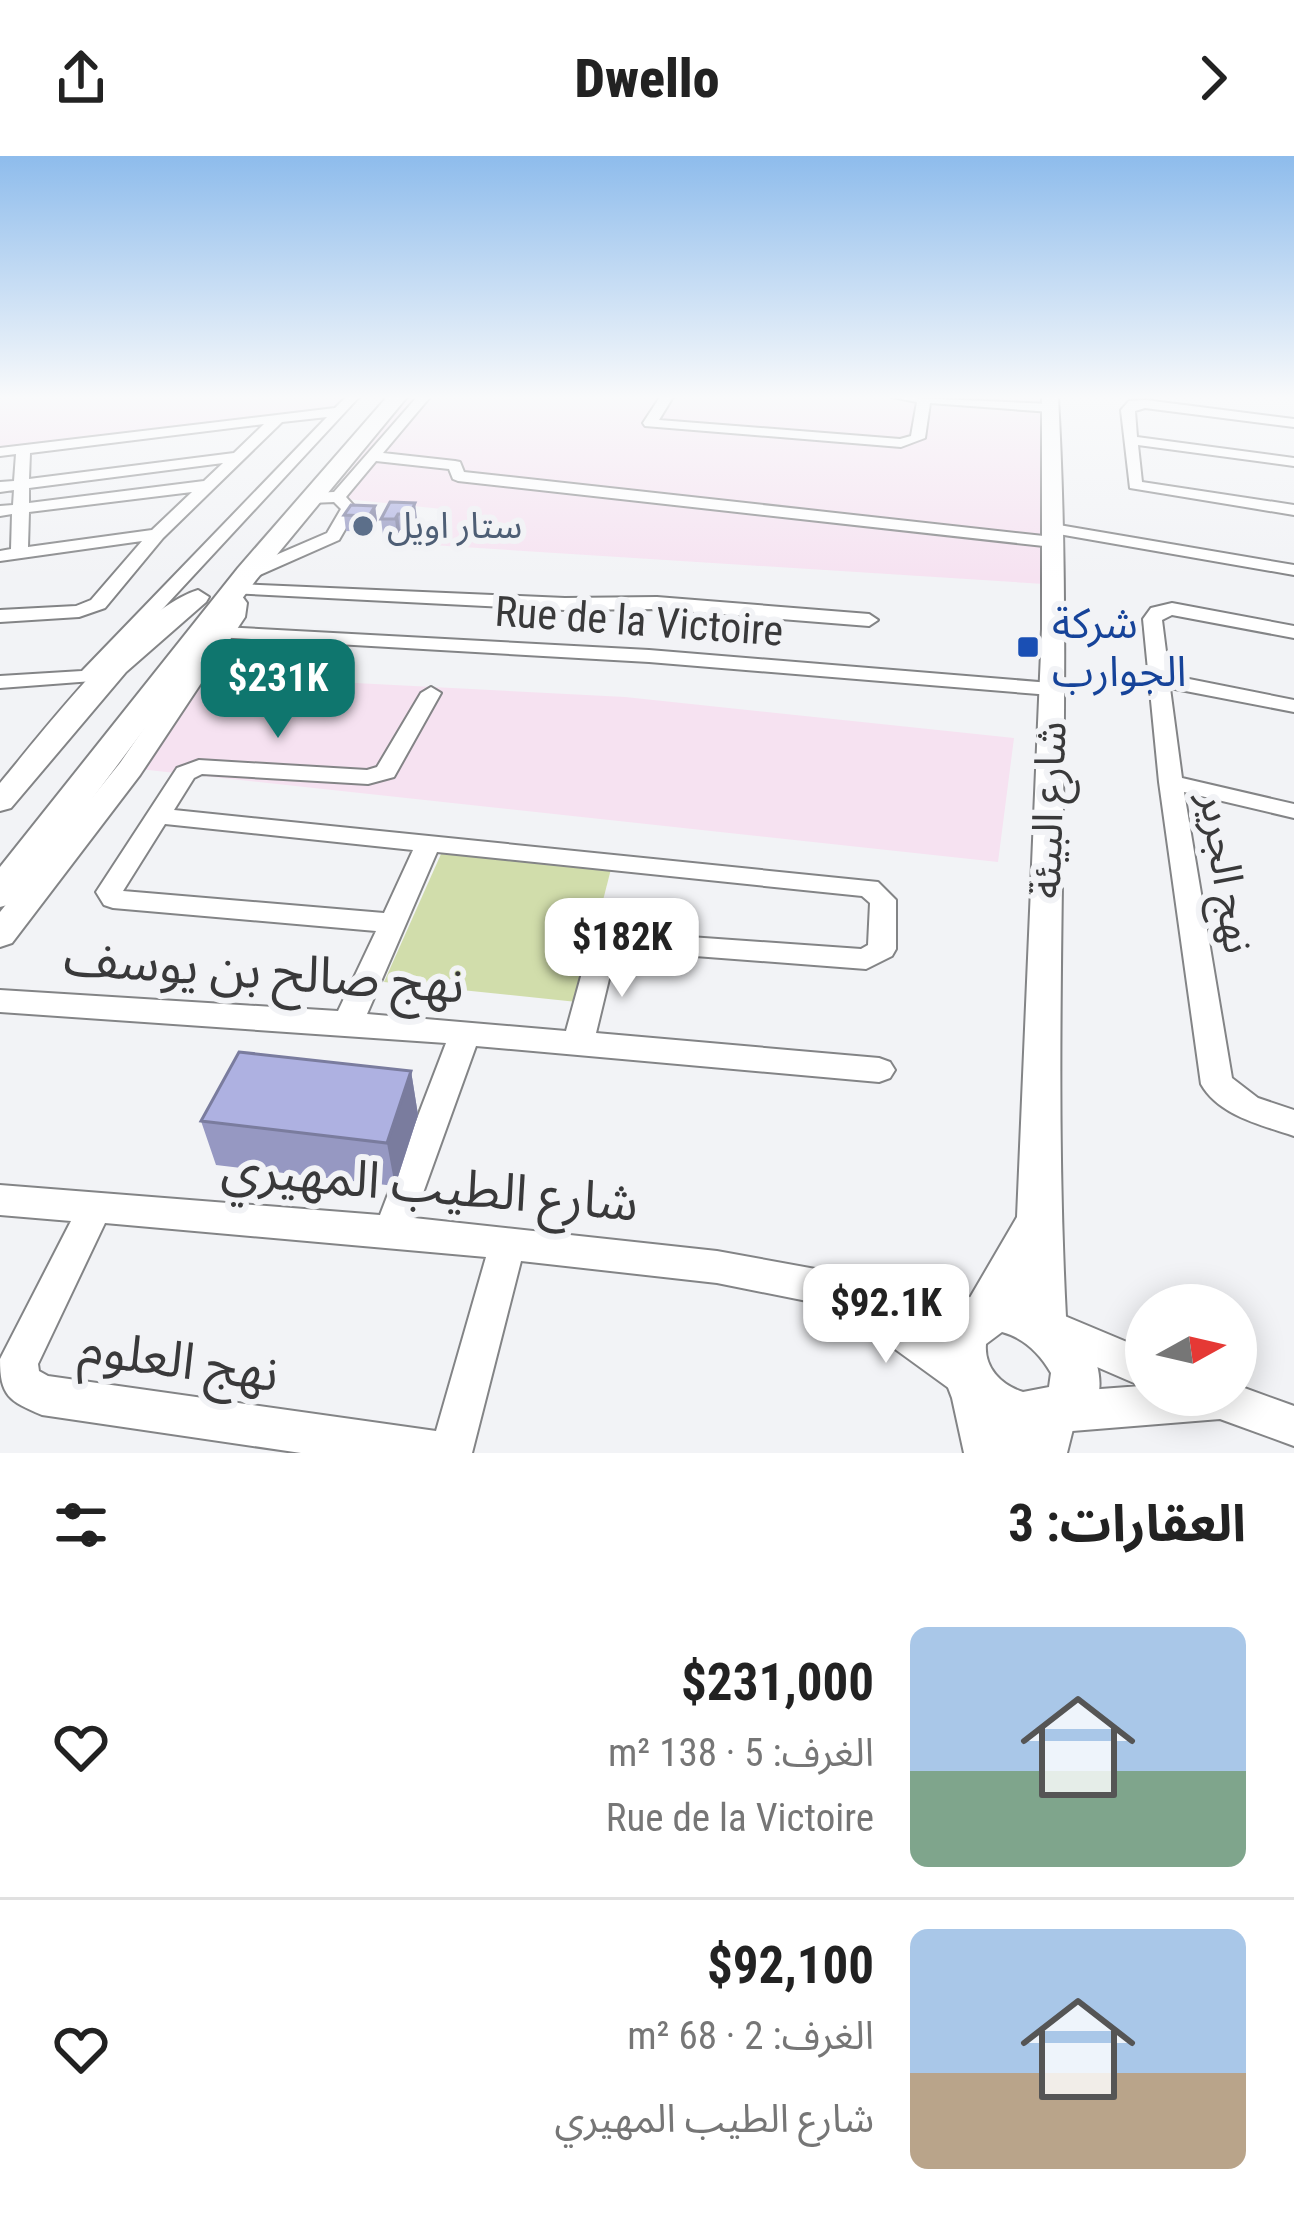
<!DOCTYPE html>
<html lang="ar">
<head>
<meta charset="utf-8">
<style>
  :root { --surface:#fff; --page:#f2f2f2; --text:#222; --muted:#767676; --line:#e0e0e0; --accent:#0f766e }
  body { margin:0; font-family:"Roboto Condensed","Noto Sans Arabic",sans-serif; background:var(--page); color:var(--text); direction:rtl; height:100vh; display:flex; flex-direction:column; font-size:45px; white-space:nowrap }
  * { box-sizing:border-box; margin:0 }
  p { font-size:39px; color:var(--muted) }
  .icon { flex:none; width:66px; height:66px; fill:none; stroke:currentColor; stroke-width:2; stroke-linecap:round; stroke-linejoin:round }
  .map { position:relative; height:1297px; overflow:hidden; direction:ltr }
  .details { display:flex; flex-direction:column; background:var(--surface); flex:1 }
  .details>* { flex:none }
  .needle { width:78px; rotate:82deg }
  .buttons { position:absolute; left:1125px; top:1128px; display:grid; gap:24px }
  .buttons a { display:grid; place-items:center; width:132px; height:132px; border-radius:50%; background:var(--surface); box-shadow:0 6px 30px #0003; font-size:60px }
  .price { position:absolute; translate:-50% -102px; padding:0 27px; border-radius:24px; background:#fff; color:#222; font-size:39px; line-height:78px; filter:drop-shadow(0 3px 6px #0008) }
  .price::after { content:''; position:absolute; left:50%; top:72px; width:36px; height:27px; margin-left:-18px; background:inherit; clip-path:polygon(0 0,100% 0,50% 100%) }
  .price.current { background:var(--accent); color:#fff }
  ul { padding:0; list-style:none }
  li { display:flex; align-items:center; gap:36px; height:300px; padding:0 48px }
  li+li { border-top:3px solid var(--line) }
  li span { display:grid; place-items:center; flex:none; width:336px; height:240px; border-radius:18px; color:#555 }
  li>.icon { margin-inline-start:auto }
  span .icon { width:144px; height:144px; fill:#fffc; stroke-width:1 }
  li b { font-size:51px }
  h2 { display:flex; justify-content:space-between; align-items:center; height:144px; padding:0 48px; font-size:51px }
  header { display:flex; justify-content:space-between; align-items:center; height:156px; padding:0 48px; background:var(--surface); font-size:54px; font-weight:800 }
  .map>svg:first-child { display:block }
  .industrial { fill:#f6e2f1 }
  .green { fill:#d1ddab }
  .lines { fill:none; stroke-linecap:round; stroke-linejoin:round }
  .minor-casing { stroke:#838486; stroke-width:4 }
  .major-casing { stroke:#838486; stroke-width:4 }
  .highway-casing { stroke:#838486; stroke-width:4 }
  .minor { fill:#fff; fill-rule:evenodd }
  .major { fill:#fff; fill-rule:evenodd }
  .highway { fill:#fff; fill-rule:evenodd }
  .wall { fill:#9698c2 }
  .shaded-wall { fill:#7a7c9e }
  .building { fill:#aeb1e1; stroke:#7a7c9e; stroke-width:3 }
  .service-dot { fill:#5c6f8a; stroke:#f2f3f6; stroke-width:4.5 }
  .transit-dot { fill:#1a4fb4; stroke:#f2f3f6; stroke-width:4.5 }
  .labels { text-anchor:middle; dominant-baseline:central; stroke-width:12; stroke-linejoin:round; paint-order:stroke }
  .far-service-label { font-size:36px; fill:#4e5e75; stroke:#f2f3f6; text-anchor:start }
  .street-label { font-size:42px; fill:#39393a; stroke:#f2f3f6 }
  .transit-label { font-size:42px; fill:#164399; stroke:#f2f3f6; text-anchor:start }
  .near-street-label { font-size:51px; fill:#39393a; stroke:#f2f3f6 }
</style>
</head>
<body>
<header><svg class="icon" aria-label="forward" viewBox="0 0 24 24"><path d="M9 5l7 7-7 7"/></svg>Dwello<svg class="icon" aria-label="share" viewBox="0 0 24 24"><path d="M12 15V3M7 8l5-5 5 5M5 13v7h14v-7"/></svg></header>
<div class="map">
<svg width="1294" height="1297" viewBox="0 0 1294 1297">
  <rect width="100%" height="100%" fill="#f2f3f6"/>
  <path class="industrial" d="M 0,241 L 347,241 L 335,254 L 0,295 Z
    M 409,241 L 1055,241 L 1060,429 L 415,388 L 451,354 L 328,341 Z
    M 201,519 L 625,541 L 1014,582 L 998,706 L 139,613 Z"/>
  <path class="green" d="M 441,698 L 611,713 L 577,846 L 384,826 Z"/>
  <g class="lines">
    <g class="minor-casing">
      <path id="minor" d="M 346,241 L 359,241 L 105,515 L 109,520 L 106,524 L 0,532 L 0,520 L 82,515 L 327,261 L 282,266 L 163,382 L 105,452 L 79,461 L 0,466 L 0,454 L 76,450 L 91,444 L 142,385 L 0,405 L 0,395 L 11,393 L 12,358 L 0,360 L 0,350 L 13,349 L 14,334 L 0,336 L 0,326 L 14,325 L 16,298 L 0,300 L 0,292 L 335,252 ZM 264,268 L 234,297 L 29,323 L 30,297 ZM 223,307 L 204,325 L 29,347 L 29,332 ZM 192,336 L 152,374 L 28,391 L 29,356 Z
        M 417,241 L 430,241 L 383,297 L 455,305 L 460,306 L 464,316 L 1053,381 L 1061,386 L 1053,391 L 458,325 L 453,323 L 449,313 L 376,305 L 346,341 L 357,353 L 339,384 L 253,422 L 241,422 L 241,414 L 327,377 L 341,353 L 334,346 L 311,347 L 303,342 L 311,337 L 334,336 Z
        M 660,241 L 673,241 L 659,264 L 900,283 L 911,280 L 917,246 L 892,241 L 1051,248 L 1058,252 L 1051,256 L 930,247 L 925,282 L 901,291 L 645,270 L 643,267 Z
        M 1145,244 L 1294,263 L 1294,271 L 1145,252 L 1135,255 L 1137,281 L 1294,302 L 1294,310 L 1138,289 L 1142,326 L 1294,349 L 1294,359 L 1130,332 L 1121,254 L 1129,245 Z
        M 1053,368 L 1294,409 L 1294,419 L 1047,376 L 1045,373 Z
        M 236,428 L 565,442 L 657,441 L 869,458 L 878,464 L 869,470 L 657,453 L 565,454 L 230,437 L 230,429 Z
        M 1172,447 L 1294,470 L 1294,482 L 1172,459 L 1162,464 L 1169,519 L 1294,544 L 1294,556 L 1170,532 L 1182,622 L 1294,648 L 1294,662 L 1184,636 L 1232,922 L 1258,942 L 1294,954 L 1294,980 C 1262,969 1219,960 1201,928 L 1159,626 L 1143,463 L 1151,452 Z
        M 222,471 L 649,494 L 1051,527 L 1061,533 L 1051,539 L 649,506 L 215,481 L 215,473 Z
        M 431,531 L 441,537 L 394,621 L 368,628 L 202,618 L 194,622 L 174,654 L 878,726 L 896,744 L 896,793 L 892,800 L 866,813 L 616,794 L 596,877 L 879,902 L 890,906 L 895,914 L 890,922 L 879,926 L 476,890 L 414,1062 L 717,1095 L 980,1143 L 993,1148 L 999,1161 L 993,1174 L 980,1179 L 923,1168 L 978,1205 L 984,1219 L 978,1233 L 964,1238 L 950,1233 L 837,1151 L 717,1127 L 521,1105 L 472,1297 L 301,1297 L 42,1259 C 9,1245 0,1240 0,1203 L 71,1065 L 0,1059 L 0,1029 L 380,1059 L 446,887 L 0,856 L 0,834 L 338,855 L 376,775 L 113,752 L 104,749 L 96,736 L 177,612 L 199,604 L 367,614 L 377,611 L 421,537 ZM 165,668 L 413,694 L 384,757 L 123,735 ZM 437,696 L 862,740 L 870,747 L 868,789 L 861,793 L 605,775 L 595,777 L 591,784 L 566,875 L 367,858 ZM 105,1067 L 486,1101 L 436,1275 L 48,1220 L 39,1215 L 38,1208 Z
        M 1060,1158 L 1146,1194 L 1146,1239 L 1236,1239 L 1236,1229 L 1294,1250 L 1294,1290 L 1220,1263 L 1060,1276 L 1046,1270 L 1040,1256 L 1046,1242 L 1060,1236 L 1141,1230 L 1046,1189 L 1041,1176 L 1046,1163 Z"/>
    </g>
    <g class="major-casing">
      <path id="major" d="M 1042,241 L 1058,241 C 1075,548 1050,854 1066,1161 C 1099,1188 1118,1247 1073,1273 L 1067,1297 L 964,1297 L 952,1242 L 936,1200 L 939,1181 L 946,1165 L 968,1145 L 1017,1061 L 1042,473 ZM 1002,1176 C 1024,1182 1040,1198 1051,1217 L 1049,1231 L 1023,1236 C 1001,1229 984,1212 986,1188 Z
        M 198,434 L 209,441 L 206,446 L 126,516 L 11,652 L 0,655 L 0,627 C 42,577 137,452 198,434 Z
        M 231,434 L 239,436 L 247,447 L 245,461 L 140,619 L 12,787 L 0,791 L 0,756 L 120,607 L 221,461 L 220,441 Z"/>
    </g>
    <g class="highway-casing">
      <path id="highway" d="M 387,241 L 407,241 L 256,424 L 14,747 L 0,751 L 0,711 L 238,412 Z"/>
    </g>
    <use href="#minor" class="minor"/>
    <use href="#major" class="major"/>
    <use href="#highway" class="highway"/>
  </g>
  <path class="wall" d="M 390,346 L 417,363 L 412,374 L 400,374 L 397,379 L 383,379 L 381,363 Z
    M 375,350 L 377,365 L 371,376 L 346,375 L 344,359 Z
    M 411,915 L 418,959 L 395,1030 L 216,1009 L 201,965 Z"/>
  <path class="shaded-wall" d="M 415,347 L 417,363 L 412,374 L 410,358 Z
    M 375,350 L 377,365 L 371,376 L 369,360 Z
    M 398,358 L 400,374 L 397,379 L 395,363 Z
    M 411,915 L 418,959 L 395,1030 L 387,987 Z"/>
  <path class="building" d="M 390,346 L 415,347 L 410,358 L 398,358 L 395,363 L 381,363 Z
    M 351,349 L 375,350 L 369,360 L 344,359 Z
    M 239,896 L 411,915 L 387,987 L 201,965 Z"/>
  <linearGradient id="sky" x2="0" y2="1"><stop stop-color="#8ebcec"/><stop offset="0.57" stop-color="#f9fafb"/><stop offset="1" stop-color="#f9fafb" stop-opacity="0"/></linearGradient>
  <rect width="1294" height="423" fill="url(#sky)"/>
  <circle class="service-dot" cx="363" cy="370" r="12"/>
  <rect class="transit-dot" x="1016" y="479" width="24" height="24" rx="6"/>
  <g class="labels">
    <g class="far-service-label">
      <text x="387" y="370">ستار اويل</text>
    </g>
    <g class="street-label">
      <text transform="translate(639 465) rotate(4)">Rue de la Victoire</text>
      <text transform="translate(1048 654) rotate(-88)">شارع البيئة</text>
      <text transform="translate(1227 717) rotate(81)">نهج الجرير</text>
    </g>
    <g class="transit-label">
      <text x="1052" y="467">شركة<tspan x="1052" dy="48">الجوارب</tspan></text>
    </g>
    <g class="near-street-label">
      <text transform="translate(264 815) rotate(4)">نهج صالح بن يوسف</text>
      <text transform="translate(430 1029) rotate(5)">شارع الطيب المهيري</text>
      <text transform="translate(179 1204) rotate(8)">نهج العلوم</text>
    </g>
  </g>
</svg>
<div class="buttons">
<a><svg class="needle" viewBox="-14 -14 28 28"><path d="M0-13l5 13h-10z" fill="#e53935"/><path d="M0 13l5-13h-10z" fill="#767676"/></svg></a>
</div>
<b class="price current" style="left:278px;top:585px">$231K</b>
<b class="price" style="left:622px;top:844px">$182K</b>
<b class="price" style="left:886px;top:1210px">$92.1K</b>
</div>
<section class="details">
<h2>العقارات: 3<svg class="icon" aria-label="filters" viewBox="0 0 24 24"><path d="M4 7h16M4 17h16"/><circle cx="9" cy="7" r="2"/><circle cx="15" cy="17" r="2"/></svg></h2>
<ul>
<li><span style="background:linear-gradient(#a9c7e8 60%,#7fa58c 0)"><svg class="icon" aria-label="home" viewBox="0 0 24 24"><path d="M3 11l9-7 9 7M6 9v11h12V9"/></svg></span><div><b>$231,000</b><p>الغرف: 5 · 138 m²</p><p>Rue de la Victoire</p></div><svg class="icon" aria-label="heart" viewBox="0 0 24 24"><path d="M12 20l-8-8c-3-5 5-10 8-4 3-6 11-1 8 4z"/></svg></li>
<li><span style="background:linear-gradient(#a9c7e8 60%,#b9a48a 0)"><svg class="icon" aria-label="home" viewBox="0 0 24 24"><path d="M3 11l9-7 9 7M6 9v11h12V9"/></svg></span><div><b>$92,100</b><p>الغرف: 2 · 68 m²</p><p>شارع الطيب المهيري</p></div><svg class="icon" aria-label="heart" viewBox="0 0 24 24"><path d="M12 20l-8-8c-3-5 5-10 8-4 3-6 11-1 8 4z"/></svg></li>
</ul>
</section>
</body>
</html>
